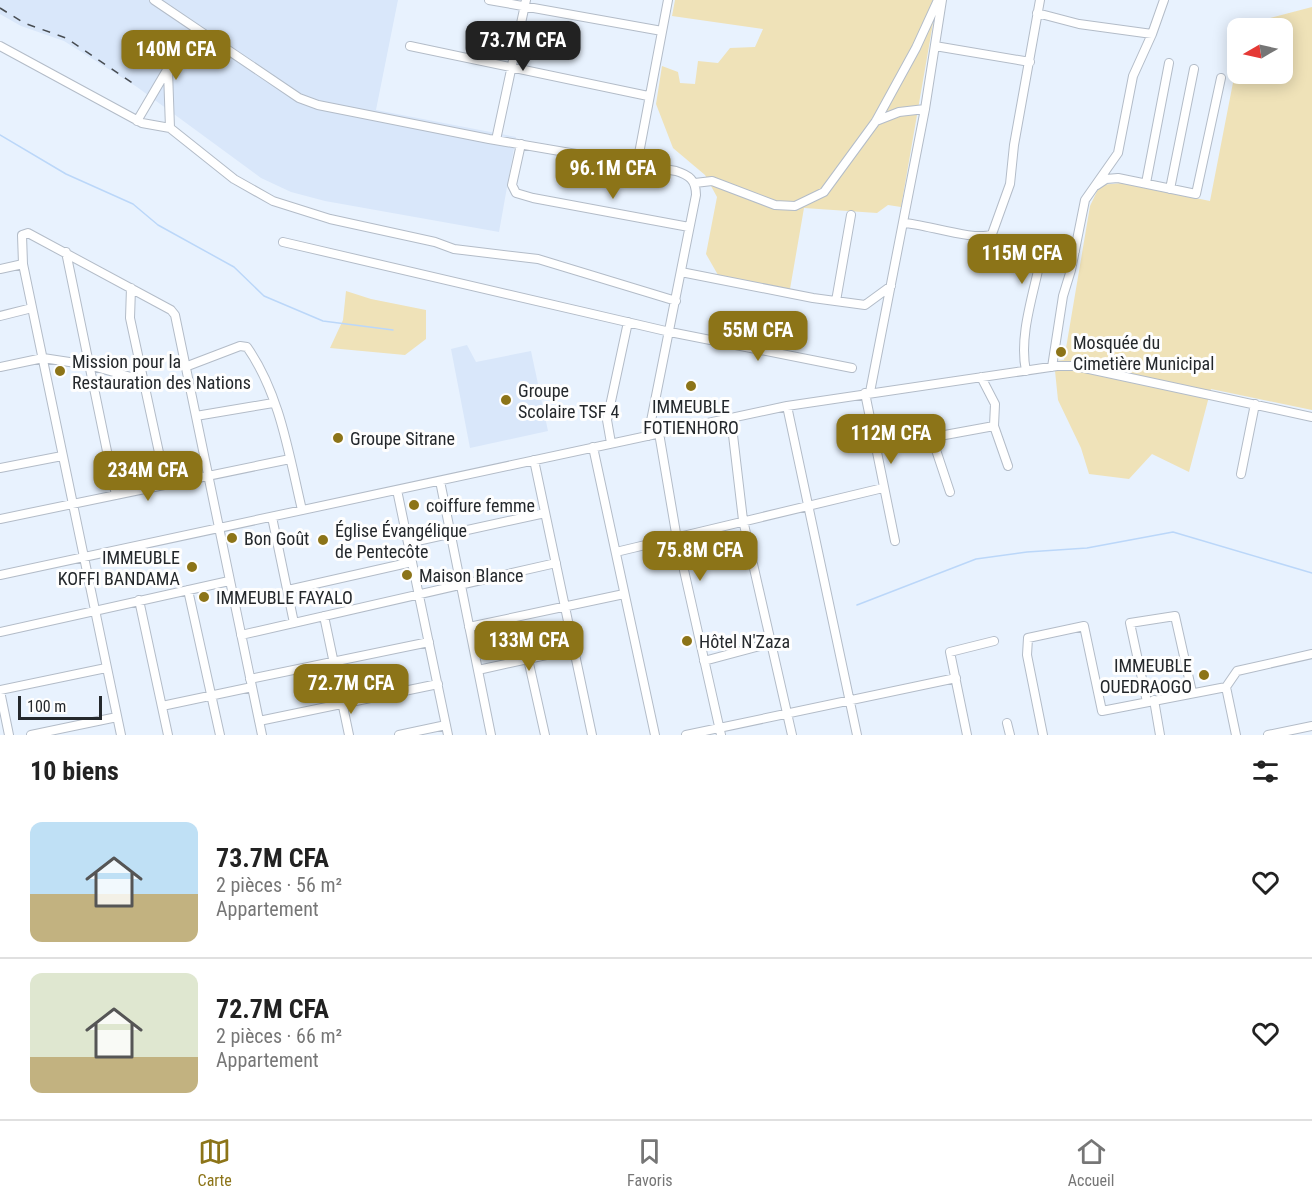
<!DOCTYPE html>
<html lang="fr">
<head>
<meta charset="utf-8">
<style>
  :root { --surface:#fff; --page:#f2f2f2; --text:#222; --muted:#767676; --line:#e0e0e0; --accent:#8c7418 }
  body { margin:0; font-family:"Roboto Condensed",sans-serif; background:var(--page); color:var(--text); height:100vh; display:flex; flex-direction:column; font-size:22px; white-space:nowrap }
  * { box-sizing:border-box; margin:0 }
  p { font-size:20px; color:var(--muted) }
  .icon { flex:none; width:33px; height:33px; fill:none; stroke:currentColor; stroke-width:2; stroke-linecap:round; stroke-linejoin:round }
  .map { position:relative; height:735px; overflow:hidden }
  .side { display:flex; flex-direction:column; background:var(--surface); flex:1 }
  .side>* { flex:none }
  .needle { width:39px; rotate:261deg }
  .controls { position:absolute; left:1227px; top:18px; display:grid; gap:12px }
  .controls a { display:grid; place-items:center; width:66px; height:66px; border-radius:12px; background:var(--surface); box-shadow:0 3px 15px #0003; font-size:30px }
  .scale { position:absolute; left:18px; bottom:15px; width:84px; box-sizing:border-box; padding-left:6px; border:3px solid #24282c; border-top:0; font-size:16px; line-height:21px; white-space:nowrap; color:#24282c; -webkit-text-stroke:4px #fefefe; paint-order:stroke }
  .price { position:absolute; translate:-50% -51px; padding:0 14px; border-radius:12px; background:var(--accent); color:#fff; font-size:20px; line-height:39px; filter:drop-shadow(0 2px 3px #0008) }
  .price::after { content:''; position:absolute; left:50%; top:36px; width:18px; height:14px; margin-left:-9px; background:inherit; clip-path:polygon(0 0,100% 0,50% 100%) }
  .price.selected { background:#222; color:#fff }
  ul { padding:0; list-style:none }
  li { display:flex; align-items:center; gap:18px; height:150px; padding:0 30px }
  li+li { border-top:2px solid var(--line) }
  li span { display:grid; place-items:center; flex:none; width:168px; height:120px; border-radius:12px; color:#555 }
  li>.icon { margin-inline-start:auto }
  span .icon { width:72px; height:72px; fill:#fffc; stroke-width:1 }
  li b { font-size:26px }
  h2 { display:flex; justify-content:space-between; align-items:center; height:72px; padding:0 30px; font-size:26px }
  .dock { display:flex; justify-content:space-around; align-items:center; height:84px; border-top:2px solid var(--line); background:var(--surface); font-size:16px; color:var(--muted) }
  .dock a { display:grid; justify-items:center; gap:3px }
  .dock .selected { color:var(--accent) }
  .map>svg:first-child { display:block }
  .built { fill:#d9e7fa }
  .green { fill:#efe2b8 }
  .lines { fill:none; stroke-linecap:round; stroke-linejoin:round }
  .stream { stroke:#bbd7f9; stroke-width:1.5 }
  .minor-casing { stroke:#b3bcc8; stroke-width:10 }
  .minor { stroke:#fff; stroke-width:8 }
  .rail { stroke:#484d52; stroke-width:1.5; stroke-dasharray:8 8; stroke-linecap:butt }
  .poi-dot { fill:#8c7418; stroke:#fefefe; stroke-width:2 }
  .labels { text-anchor:middle; dominant-baseline:central; stroke-width:6; stroke-linejoin:round; paint-order:stroke }
  .poi-label { font-size:18px; fill:#24282c; stroke:#fefefe; text-anchor:start }
</style>
</head>
<body>
<div class="map">
<svg width="1312" height="735" viewBox="0 0 1312 735">
  <rect width="100%" height="100%" fill="#e8f2fe"/>
  <path class="built" d="M 0,0 L 398,0 L 376,110 L 516,137 L 499,232 L 325,201 L 291,192 L 261,178 L 137,87 L 64,41 L 21,26 L 0,14 Z
    M 467,345 L 476,362 L 531,351 L 548,431 L 470,448 L 451,349 Z"/>
  <path class="green" d="M 675,0 L 937,0 L 901,207 L 888,205 L 877,213 L 804,208 L 790,289 L 718,275 L 706,254 L 717,197 L 705,175 L 673,148 L 656,104 L 662,66 L 678,72 L 680,83 L 695,84 L 698,61 L 718,63 L 730,48 L 755,47 L 763,29 L 672,16 Z
    M 1312,7 L 1312,410 L 1211,389 L 1189,472 L 1152,454 L 1129,479 L 1089,474 L 1081,448 L 1058,400 L 1054,361 L 1064,360 L 1090,206 L 1100,185 L 1122,183 L 1210,201 L 1237,62 L 1238,74 L 1282,74 L 1282,28 L 1243,28 L 1244,25 Z
    M 346,291 L 371,299 L 426,310 L 426,339 L 405,355 L 330,348 L 343,320 Z"/>
  <g class="lines">
    <path class="stream" d="M 0,135 L 66,174 L 133,204 L 158,225 L 234,267 L 264,296 L 323,321 L 393,330
      M 857,605 L 976,559 L 1027,552 L 1087,548 L 1173,532 L 1312,573"/>
    <g class="minor-casing">
      <path id="minor" d="M 154,0 L 299,98 L 318,105 L 489,139 L 676,171 C 689,175 696,180 696,195 L 648,436
        M 489,0 L 662,31
        M 1037,13 L 1079,24 L 1152,34 L 1164,0
        M 0,46 L 142,123 L 170,128 L 234,179 L 273,201 L 330,219 L 435,242 L 454,249 L 538,259 L 676,301
        M 410,46 L 648,96
        M 935,46 L 1030,62
        M 168,71 L 170,128
        M 137,121 L 174,58 L 197,30
        M 876,121 L 899,112 L 925,109
        M 496,140 L 526,0
        M 521,144 L 512,185 L 516,193 L 533,198 L 689,227
        M 637,164 L 668,0
        M 695,183 L 712,181 L 775,205 L 795,206 L 824,192 L 876,121 L 916,48 L 938,0
        M 1146,183 L 1169,63
        M 1097,185 L 1106,179 L 1118,178 L 1196,194 L 1221,78
        M 1170,189 L 1194,69
        M 904,223 C 925,224 976,242 992,234 L 1010,184 L 1014,145 L 1040,0
        M 283,242 L 670,332 L 852,368
        M 66,252 L 116,495
        M 0,269 L 23,264
        M 681,272 L 813,298 L 865,305 L 891,286
        M 131,288 L 130,318 L 166,485
        M 836,301 L 851,215
        M 0,316 L 32,308
        M 0,367 L 43,358 L 89,365 L 145,381
        M 185,367 L 240,346 L 247,347 C 280,394 289,455 302,510
        M 1052,367 L 1063,296 L 1071,270 L 1085,200 L 1118,153 L 1133,76 L 1152,34
        M 1026,371 C 1018,333 1036,288 1042,251 L 1075,251
        M 981,377 L 995,404 L 994,426 L 1008,466
        M 870,392 L 925,109 L 942,0
        M 865,393 L 895,541
        M 787,406 L 857,735
        M 196,416 L 273,403
        M 731,418 L 743,520 L 792,735
        M 659,433 L 677,539 L 721,735
        M 932,438 L 950,492
        M 611,443 L 607,420 L 628,322
        M 593,447 L 655,735
        M 874,448 L 994,426
        M 534,460 L 592,735
        M 0,468 L 62,456
        M 1241,474 L 1255,404
        M 440,481 L 491,735
        M 397,490 L 448,735
        M 272,517 L 294,623
        M 0,519 L 290,459
        M 408,543 L 545,513
        M 616,552 L 883,488
        M 0,575 L 787,406 L 1057,366 L 1075,366 L 1312,417
        M 188,590 L 220,735
        M 288,590 L 412,562
        M 139,600 L 168,735
        M 324,616 L 349,735
        M 469,627 L 624,594
        M 0,632 L 229,581
        M 241,635 L 556,563
        M 528,659 L 545,735
        M 704,661 L 771,643
        M 478,670 L 574,649
        M 250,679 L 429,642
        M 0,690 L 106,668
        M 0,691 L 9,735
        M 1154,700 L 1160,735
        M 1147,702 L 1130,623 L 1175,616 L 1192,692
        M 162,706 L 252,687
        M 259,721 L 438,684
        M 1007,723 L 1010,735
        M 31,735 L 117,717
        M 121,735 L 23,264 L 22,235 L 28,233 L 171,310 L 175,315 L 262,735
        M 399,735 L 446,725
        M 686,735 L 956,678
        M 967,735 L 950,652 L 994,641
        M 1043,735 L 1027,655 L 1028,638 L 1084,626 L 1102,711 L 1226,687
        M 1236,735 L 1226,687 L 1237,671 L 1312,654
        M 1268,735 L 1312,726"/>
    </g>
    <use href="#minor" class="minor"/>
    <path class="rail" d="M 0,8 L 24,23 L 66,38 L 134,84"/>
  </g>
  <g class="poi-dot">
    <circle cx="1061" cy="352" r="6"/>
    <circle cx="60" cy="371" r="6"/>
    <circle cx="691" cy="386" r="6"/>
    <circle cx="506" cy="400" r="6"/>
    <circle cx="338" cy="438" r="6"/>
    <circle cx="414" cy="505" r="6"/>
    <circle cx="232" cy="538" r="6"/>
    <circle cx="323" cy="540" r="6"/>
    <circle cx="192" cy="567" r="6"/>
    <circle cx="407" cy="575" r="6"/>
    <circle cx="204" cy="597" r="6"/>
    <circle cx="687" cy="641" r="6"/>
    <circle cx="1204" cy="675" r="6"/>
  </g>
  <g class="labels">
    <g class="poi-label">
      <text x="1073" y="342">Mosquée du<tspan x="1073" dy="21">Cimetière Municipal</tspan></text>
      <text x="72" y="361">Mission pour la<tspan x="72" dy="21">Restauration des Nations</tspan></text>
      <text x="518" y="390">Groupe<tspan x="518" dy="21">Scolaire TSF 4</tspan></text>
      <text x="691" y="406" text-anchor="middle">IMMEUBLE<tspan x="691" dy="21">FOTIENHORO</tspan></text>
      <text x="350" y="438">Groupe Sitrane</text>
      <text x="426" y="505">coiffure femme</text>
      <text x="335" y="530">Église Évangélique<tspan x="335" dy="21">de Pentecôte</tspan></text>
      <text x="244" y="538">Bon Goût</text>
      <text x="180" y="557" text-anchor="end">IMMEUBLE<tspan x="180" dy="21">KOFFI BANDAMA</tspan></text>
      <text x="419" y="575">Maison Blance</text>
      <text x="216" y="597">IMMEUBLE FAYALO</text>
      <text x="699" y="641">Hôtel N'Zaza</text>
      <text x="1192" y="665" text-anchor="end">IMMEUBLE<tspan x="1192" dy="21">OUEDRAOGO</tspan></text>
    </g>
  </g>
</svg>
<div class="controls">
<a><svg class="needle" viewBox="-14 -14 28 28"><path d="M0-13l5 13h-10z" fill="#e53935"/><path d="M0 13l5-13h-10z" fill="#767676"/></svg></a>
</div>
<div class="scale">100 m</div>
<b class="price selected" style="left:523px;top:72px">73.7M CFA</b>
<b class="price" style="left:176px;top:81px">140M CFA</b>
<b class="price" style="left:613px;top:200px">96.1M CFA</b>
<b class="price" style="left:1022px;top:285px">115M CFA</b>
<b class="price" style="left:758px;top:362px">55M CFA</b>
<b class="price" style="left:891px;top:465px">112M CFA</b>
<b class="price" style="left:148px;top:502px">234M CFA</b>
<b class="price" style="left:700px;top:582px">75.8M CFA</b>
<b class="price" style="left:529px;top:672px">133M CFA</b>
<b class="price" style="left:351px;top:715px">72.7M CFA</b>
</div>
<section class="side">
<h2>10 biens<svg class="icon" aria-label="filters" viewBox="0 0 24 24"><path d="M4 7h16M4 17h16"/><circle cx="9" cy="7" r="2"/><circle cx="15" cy="17" r="2"/></svg></h2>
<ul>
<li><span style="background:linear-gradient(#bfe0f5 60%,#c2b280 0)"><svg class="icon" aria-label="home" viewBox="0 0 24 24"><path d="M3 11l9-7 9 7M6 9v11h12V9"/></svg></span><div><b>73.7M CFA</b><p>2 pièces · 56 m²</p><p>Appartement</p></div><svg class="icon" aria-label="heart" viewBox="0 0 24 24"><path d="M12 20l-8-8c-3-5 5-10 8-4 3-6 11-1 8 4z"/></svg></li>
<li><span style="background:linear-gradient(#dfe7d0 70%,#c2b280 0)"><svg class="icon" aria-label="home" viewBox="0 0 24 24"><path d="M3 11l9-7 9 7M6 9v11h12V9"/></svg></span><div><b>72.7M CFA</b><p>2 pièces · 66 m²</p><p>Appartement</p></div><svg class="icon" aria-label="heart" viewBox="0 0 24 24"><path d="M12 20l-8-8c-3-5 5-10 8-4 3-6 11-1 8 4z"/></svg></li>
</ul>
</section>
<nav class="dock">
<a class="selected"><svg class="icon" aria-label="map" viewBox="0 0 24 24"><path d="M3 6l6-2 6 2 6-2v14l-6 2-6-2-6 2zM9 4v14M15 6v14"/></svg>Carte</a>
<a><svg class="icon" aria-label="saved" viewBox="0 0 24 24"><path d="M7 4h10v16l-5-4-5 4z"/></svg>Favoris</a>
<a><svg class="icon" aria-label="home" viewBox="0 0 24 24"><path d="M3 11l9-7 9 7M6 9v11h12V9"/></svg>Accueil</a>
</nav>
</body>
</html>
